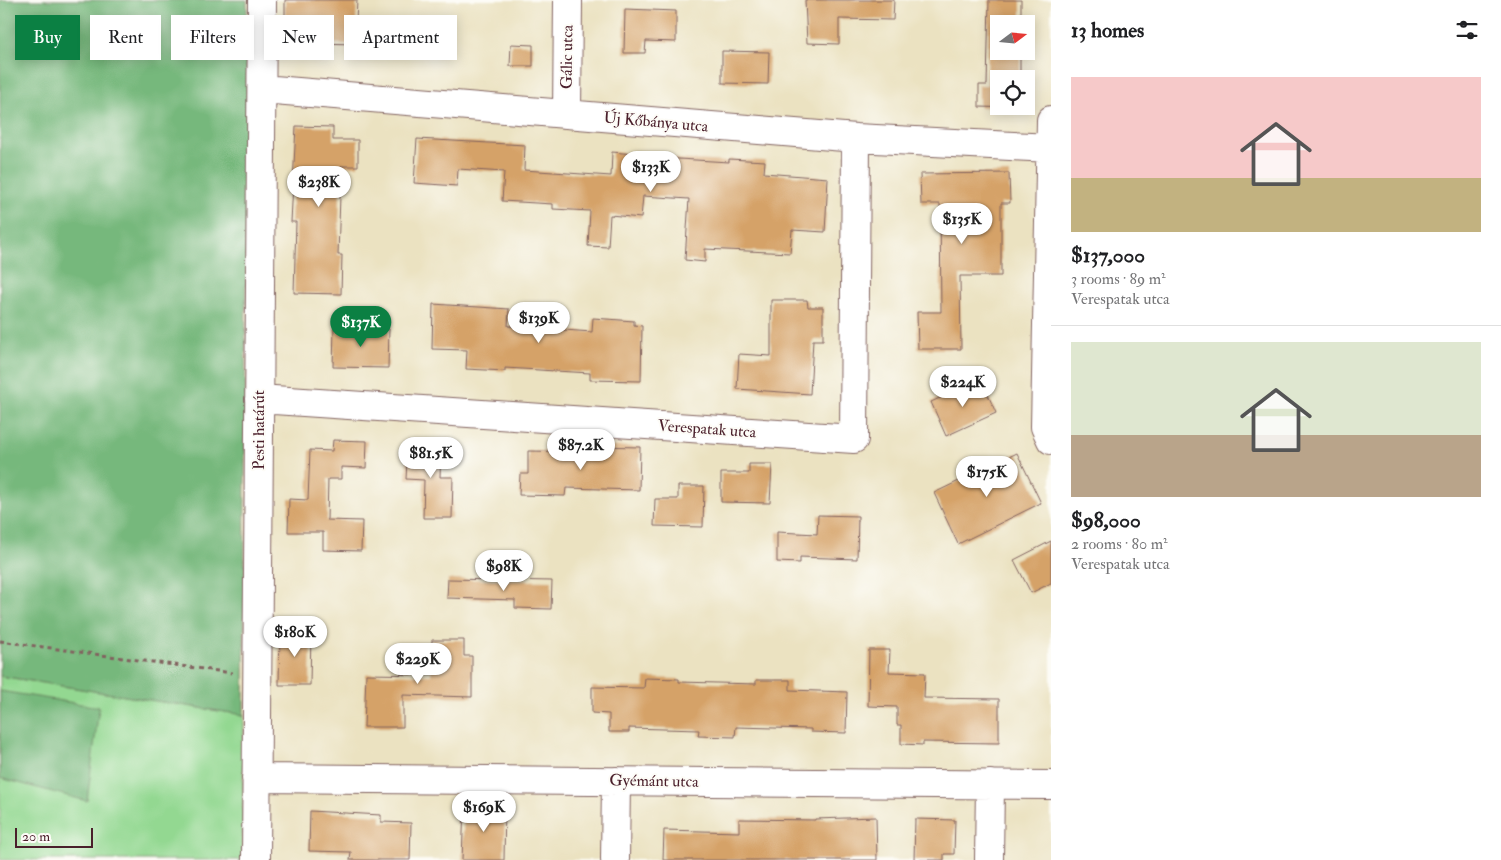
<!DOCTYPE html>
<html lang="en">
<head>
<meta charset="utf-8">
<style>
  :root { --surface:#fff; --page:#f6f6f6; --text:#202124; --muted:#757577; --line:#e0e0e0; --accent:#0b8043 }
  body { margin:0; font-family:"IM FELL Double Pica",serif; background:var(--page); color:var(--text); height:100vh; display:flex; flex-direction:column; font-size:19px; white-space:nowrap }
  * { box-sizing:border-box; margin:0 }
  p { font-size:16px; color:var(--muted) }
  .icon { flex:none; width:28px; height:28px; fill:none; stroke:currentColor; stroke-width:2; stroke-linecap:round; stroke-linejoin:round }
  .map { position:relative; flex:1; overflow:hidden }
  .details { display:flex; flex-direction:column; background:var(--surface); width:450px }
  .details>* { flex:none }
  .hud { position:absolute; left:15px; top:15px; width:475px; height:45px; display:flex; gap:10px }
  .needle { width:32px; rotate:74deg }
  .controls { position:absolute; left:990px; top:15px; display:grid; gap:10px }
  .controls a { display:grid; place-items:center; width:45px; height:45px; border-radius:0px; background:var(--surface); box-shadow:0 2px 12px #0003; font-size:25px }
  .scale { position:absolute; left:15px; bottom:12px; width:78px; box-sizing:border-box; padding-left:5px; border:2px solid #4a1f2b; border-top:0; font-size:14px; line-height:18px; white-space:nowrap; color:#4a1f2b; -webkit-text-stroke:4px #fdfcf7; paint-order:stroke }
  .price { position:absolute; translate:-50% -42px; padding:0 11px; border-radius:18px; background:#fff; color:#222; font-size:16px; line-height:32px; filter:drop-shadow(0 1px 2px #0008) }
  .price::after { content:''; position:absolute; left:50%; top:30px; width:15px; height:11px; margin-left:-8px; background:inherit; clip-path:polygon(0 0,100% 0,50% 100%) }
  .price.current { background:var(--accent); color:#fff }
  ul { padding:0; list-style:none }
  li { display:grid; align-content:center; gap:10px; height:265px; padding:0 20px }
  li+li { border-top:1px solid var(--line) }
  li span { display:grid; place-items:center; height:155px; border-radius:0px; color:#555 }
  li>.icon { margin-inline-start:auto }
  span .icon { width:90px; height:90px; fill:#fffc; stroke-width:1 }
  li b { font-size:21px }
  h2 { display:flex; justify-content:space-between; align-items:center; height:60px; padding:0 20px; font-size:21px }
  .tag { padding:0 18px; border-radius:0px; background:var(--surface); box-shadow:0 2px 12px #0003; font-size:18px; line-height:45px }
  .tag.current { background:var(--accent); color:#fff }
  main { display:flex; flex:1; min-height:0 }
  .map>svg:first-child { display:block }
  .green { fill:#93d891; stroke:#6e7c5e }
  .forest { fill:#76b87b; stroke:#606c53 }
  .building { fill:#d5a267 }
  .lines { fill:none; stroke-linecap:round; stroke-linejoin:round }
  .street-casing { stroke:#826360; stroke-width:30 }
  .path { stroke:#826360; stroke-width:3; stroke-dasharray:4 4; stroke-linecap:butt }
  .street { stroke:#fff; stroke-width:28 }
  .labels { text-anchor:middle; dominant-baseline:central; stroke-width:4; stroke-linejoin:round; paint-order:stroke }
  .street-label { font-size:16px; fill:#4a1f2b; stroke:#fdfcf7 }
</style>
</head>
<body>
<main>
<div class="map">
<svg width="1051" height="860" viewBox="0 0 1051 860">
  <rect width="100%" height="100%" fill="#fdfcf7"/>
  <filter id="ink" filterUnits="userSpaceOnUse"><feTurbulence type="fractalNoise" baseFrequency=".02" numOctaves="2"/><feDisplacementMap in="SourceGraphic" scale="10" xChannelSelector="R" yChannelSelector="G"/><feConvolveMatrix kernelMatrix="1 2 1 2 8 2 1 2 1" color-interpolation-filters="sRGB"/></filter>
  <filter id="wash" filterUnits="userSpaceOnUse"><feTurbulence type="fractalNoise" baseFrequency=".0096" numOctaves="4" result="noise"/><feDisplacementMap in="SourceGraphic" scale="20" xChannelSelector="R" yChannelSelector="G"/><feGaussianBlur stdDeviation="1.12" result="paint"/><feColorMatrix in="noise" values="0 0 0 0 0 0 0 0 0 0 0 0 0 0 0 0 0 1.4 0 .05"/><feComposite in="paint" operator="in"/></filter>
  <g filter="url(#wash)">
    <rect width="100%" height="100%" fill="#ebe2c1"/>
    <path class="green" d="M 0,676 L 244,715 L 242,860 L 0,860 Z"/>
    <path class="forest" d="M 0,0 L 247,0 L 244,715 L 0,676 Z
      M 0,691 L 99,707 L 87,801 L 0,778 Z"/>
    <g id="blocks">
      <path class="building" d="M 285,0 L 357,0 L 355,44 L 316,43 L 316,53 L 292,52 L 292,42 L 285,42 Z
        M 805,0 L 894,0 L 893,20 L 839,19 L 839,44 L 807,43 Z
        M 989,0 L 1021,0 L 1021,24 L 999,24 L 999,51 L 1020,51 L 1020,79 L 999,79 L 999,106 L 1019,108 L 979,107 L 979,85 L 987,85 Z
        M 625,9 L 676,11 L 676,42 L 646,41 L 645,53 L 624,53 Z
        M 511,44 L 533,45 L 533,66 L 510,66 Z
        M 722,51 L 769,52 L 768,84 L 722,83 Z
        M 296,126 L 333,127 L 333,140 L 358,140 L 358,166 L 341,166 L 338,255 L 342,255 L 341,294 L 294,293 L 296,222 L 291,222 Z
        M 417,139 L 525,145 L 524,170 L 611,176 L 612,152 L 645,155 L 645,157 L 729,162 L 729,159 L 765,161 L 764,173 L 828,178 L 825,232 L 792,230 L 790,253 L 705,249 L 705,262 L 685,260 L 689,199 L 643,196 L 641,218 L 610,215 L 608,247 L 588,246 L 590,211 L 553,209 L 553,204 L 502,201 L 504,172 L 458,169 L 457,186 L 414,183 Z
        M 1009,173 L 1010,203 L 1001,203 L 1001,276 L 960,276 L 961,349 L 918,349 L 917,312 L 941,312 L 940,204 L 921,204 L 920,174 Z
        M 771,300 L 807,300 L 808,307 L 823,307 L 823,340 L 813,340 L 810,394 L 737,389 L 739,354 L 771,356 Z
        M 433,304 L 509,309 L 508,326 L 592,332 L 593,318 L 634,321 L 634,325 L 642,326 L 641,381 L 590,380 L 590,373 L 505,368 L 505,371 L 466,369 L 467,350 L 432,349 Z
        M 334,328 L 389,329 L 388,368 L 333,367 Z
        M 981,379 L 996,413 L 946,436 L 931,402 Z
        M 333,440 L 367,441 L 366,468 L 341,467 L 341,479 L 328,479 L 327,520 L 362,521 L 361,551 L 323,550 L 323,532 L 288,532 L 289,499 L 308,500 L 310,450 L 332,451 Z
        M 408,442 L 441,443 L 440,477 L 453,477 L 452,518 L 423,518 L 424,480 L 406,479 Z
        M 593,446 L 640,447 L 639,490 L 566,488 L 565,496 L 519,495 L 520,474 L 528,474 L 528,451 L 593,452 Z
        M 1017,453 L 1041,503 L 958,544 L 934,493 Z
        M 749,464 L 772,464 L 770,503 L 721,502 L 721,473 L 749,473 Z
        M 678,486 L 704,486 L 703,527 L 654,526 L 655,499 L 678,499 Z
        M 818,515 L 858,516 L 857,559 L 800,557 L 800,563 L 777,562 L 777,532 L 817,534 Z
        M 1051,541 L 1051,583 L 1031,593 L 1014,560 Z
        M 448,579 L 552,581 L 551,609 L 515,608 L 515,600 L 447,598 Z
        M 280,631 L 311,631 L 310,685 L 279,685 Z
        M 432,640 L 464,640 L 464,656 L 472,656 L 472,697 L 403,695 L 403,727 L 364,727 L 366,674 L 431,675 Z
        M 869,650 L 890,650 L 889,672 L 925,673 L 924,698 L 999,699 L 999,743 L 923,742 L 923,745 L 901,744 L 901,725 L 897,725 L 897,707 L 868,706 Z
        M 645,678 L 679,679 L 679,682 L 756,684 L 756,680 L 790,680 L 790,690 L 847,692 L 846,733 L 811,732 L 811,729 L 736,727 L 735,737 L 698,736 L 699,730 L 629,728 L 629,732 L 609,732 L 609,714 L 592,713 L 592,687 L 644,688 Z
        M 464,806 L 505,807 L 504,860 L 462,860 Z
        M 310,811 L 381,815 L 381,822 L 411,823 L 410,860 L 350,860 L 351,852 L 309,851 Z
        M 876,817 L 877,860 L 663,860 L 664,830 L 739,832 L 739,819 L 815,820 L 815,819 Z
        M 915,819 L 955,820 L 954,854 L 944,854 L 944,860 L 914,860 Z"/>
    </g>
  </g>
  <g filter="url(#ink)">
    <use href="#blocks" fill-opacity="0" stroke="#826360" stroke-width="1"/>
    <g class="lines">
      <g class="street-casing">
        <path id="street" d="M 262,89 L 856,138 L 1051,148
          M 567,114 L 568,0
          M 1051,120 L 1045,427 L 1051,440
          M 259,399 L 854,439 L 856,138
          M 256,778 L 1051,785
          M 256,860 L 262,0
          M 615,860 L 616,781
          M 989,860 L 990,784"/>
      </g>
      <path class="path" d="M 0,641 L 232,673"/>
      <use href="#street" class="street"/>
    </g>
  </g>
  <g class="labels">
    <g class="street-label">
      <text transform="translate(567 57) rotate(-89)">Gálic utca</text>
      <text transform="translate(656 122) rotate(5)">Új Kőbánya utca</text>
      <text transform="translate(707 429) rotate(4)">Verespatak utca</text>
      <text transform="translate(259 430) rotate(-90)">Pesti határút</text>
      <text transform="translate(654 781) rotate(1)">Gyémánt utca</text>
    </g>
  </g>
</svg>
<div class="controls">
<a><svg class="needle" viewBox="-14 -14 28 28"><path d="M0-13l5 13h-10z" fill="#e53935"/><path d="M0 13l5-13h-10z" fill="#757577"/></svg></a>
<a><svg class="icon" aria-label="locate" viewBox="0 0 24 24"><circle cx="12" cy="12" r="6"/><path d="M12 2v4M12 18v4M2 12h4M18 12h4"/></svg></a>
</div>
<div class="scale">20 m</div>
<b class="price" style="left:651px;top:193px">$133K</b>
<b class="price" style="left:319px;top:208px">$238K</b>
<b class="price" style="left:962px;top:245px">$135K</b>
<b class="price" style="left:539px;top:344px">$139K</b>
<b class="price current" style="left:361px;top:348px">$137K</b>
<b class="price" style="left:963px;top:408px">$224K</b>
<b class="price" style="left:581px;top:471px">$87.2K</b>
<b class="price" style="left:431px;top:479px">$81.5K</b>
<b class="price" style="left:987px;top:498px">$175K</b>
<b class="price" style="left:504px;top:592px">$98K</b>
<b class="price" style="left:295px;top:658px">$180K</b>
<b class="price" style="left:418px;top:685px">$229K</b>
<b class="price" style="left:484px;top:833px">$169K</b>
<div class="hud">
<a class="tag current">Buy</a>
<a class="tag">Rent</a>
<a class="tag">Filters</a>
<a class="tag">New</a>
<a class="tag">Apartment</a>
</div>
</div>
<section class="details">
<h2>13 homes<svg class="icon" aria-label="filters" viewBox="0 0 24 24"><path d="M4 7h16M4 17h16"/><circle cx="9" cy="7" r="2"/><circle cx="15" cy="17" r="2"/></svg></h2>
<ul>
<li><span style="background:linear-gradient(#f6c9c9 65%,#c2b280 0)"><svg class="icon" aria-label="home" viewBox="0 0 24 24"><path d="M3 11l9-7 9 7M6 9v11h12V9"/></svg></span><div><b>$137,000</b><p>3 rooms · 89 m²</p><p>Verespatak utca</p></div></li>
<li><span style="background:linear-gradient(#dfe7d0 60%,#b9a48a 0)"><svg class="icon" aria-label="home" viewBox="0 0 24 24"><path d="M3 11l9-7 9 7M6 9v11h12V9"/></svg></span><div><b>$98,000</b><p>2 rooms · 80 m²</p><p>Verespatak utca</p></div></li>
</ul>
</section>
</main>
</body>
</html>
